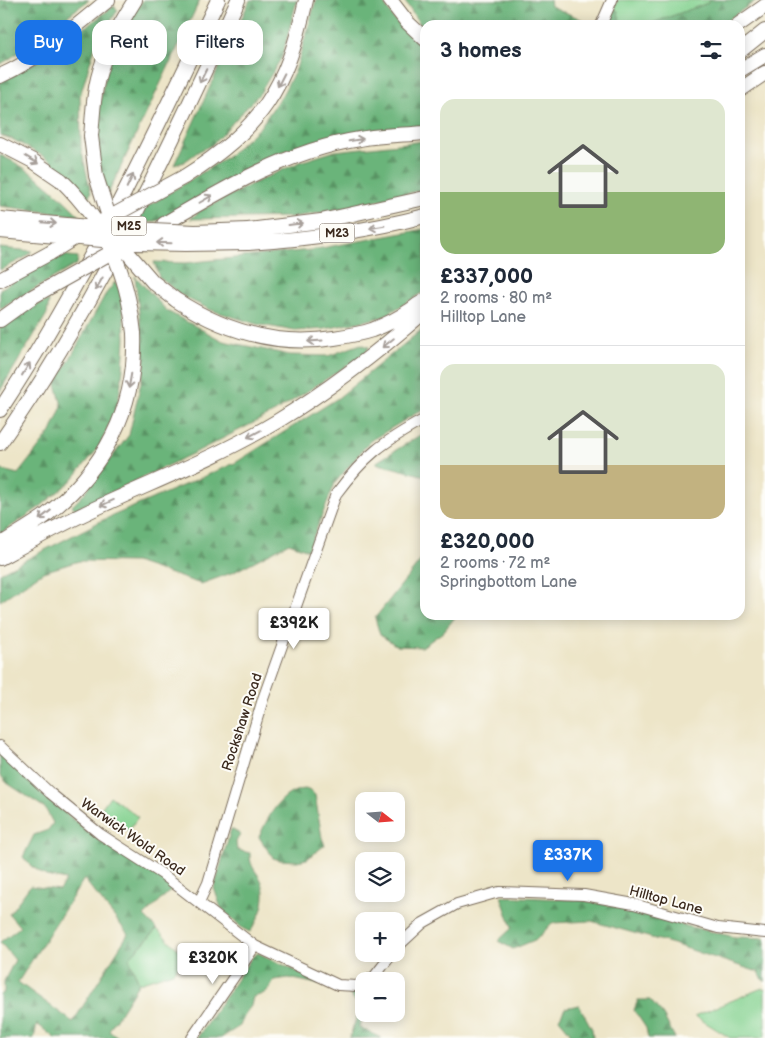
<!DOCTYPE html>
<html lang="en">
<head>
<meta charset="utf-8">
<style>
  :root { --surface:#fff; --page:#f2f2f3; --text:#1f2937; --muted:#747a83; --line:#e0e1e3; --accent:#1a73e8 }
  body { margin:0; font-family:"Balsamiq Sans",sans-serif; background:var(--page); color:var(--text); height:100vh; display:flex; flex-direction:column; font-size:19px; white-space:nowrap }
  * { box-sizing:border-box; margin:0 }
  p { font-size:16px; color:var(--muted) }
  .icon { flex:none; width:28px; height:28px; fill:none; stroke:currentColor; stroke-width:2; stroke-linecap:round; stroke-linejoin:round }
  .map { position:relative; flex:1; overflow:hidden }
  .side { position:absolute; left:420px; top:20px; width:325px; height:600px; display:flex; flex-direction:column; background:var(--surface); border-radius:15px; box-shadow:0 2px 12px #0003 }
  .side>* { flex:none }
  .guide { position:absolute; left:15px; top:20px; width:330px; height:45px; display:flex; gap:10px }
  .needle { width:32px; rotate:107deg }
  .buttons { position:absolute; left:355px; top:792px; display:grid; gap:10px }
  .buttons a { display:grid; place-items:center; width:50px; height:50px; border-radius:10px; background:var(--surface); box-shadow:0 2px 12px #0003; font-size:25px }
  .price { position:absolute; translate:-50% -42px; padding:0 11px; border-radius:5px; background:#fff; color:#222; font-size:16px; line-height:32px; filter:drop-shadow(0 1px 2px #0008) }
  .price::after { content:''; position:absolute; left:50%; top:30px; width:15px; height:11px; margin-left:-8px; background:inherit; clip-path:polygon(0 0,100% 0,50% 100%) }
  .price.on { background:var(--accent); color:#fff }
  ul { padding:0; list-style:none }
  li { display:grid; align-content:center; gap:10px; height:265px; padding:0 20px }
  li+li { border-top:1px solid var(--line) }
  li span { display:grid; place-items:center; height:155px; border-radius:15px; color:#555 }
  li>.icon { margin-inline-start:auto }
  span .icon { width:90px; height:90px; fill:#fffc; stroke-width:1 }
  li b { font-size:21px }
  h2 { display:flex; justify-content:space-between; align-items:center; height:60px; padding:0 20px; font-size:21px }
  .tag { padding:0 18px; border-radius:15px; background:var(--surface); box-shadow:0 2px 12px #0003; font-size:18px; line-height:45px }
  .tag.on { background:var(--accent); color:#fff }
  .map>svg:first-child { display:block }
  .grass { fill:#84d290; stroke:#607e57 }
  .forest { fill:url(#forest-firs); stroke:#536f4c; fill-rule:evenodd }
  .lines { fill:none; stroke-linecap:round; stroke-linejoin:round }
  .minor-casing { stroke:#796b5a; stroke-width:12 }
  .highway-casing { stroke:#796b5a; stroke-width:16 }
  .minor { stroke:#fff; stroke-width:10 }
  .highway { stroke:#fff; stroke-width:14 }
  .highway-bridge-casing { stroke:#796b5a; stroke-width:16; stroke-linecap:butt }
  .highway-bridge { stroke:#fff; stroke-width:14 }
  .oneway { stroke:#a79f9a }
  .labels { text-anchor:middle; dominant-baseline:central; stroke-width:4; stroke-linejoin:round; paint-order:stroke }
  .shield { fill:#fdfcf7; stroke:#75695f; stroke-width:1 }
  .shield-label { font-size:12px; font-weight:bold; fill:#3b2a1e }
  .street-label { font-size:14px; fill:#3b2a1e; stroke:#fdfcf7 }
</style>
</head>
<body>
<div class="map">
<svg width="765" height="1038" viewBox="0 0 765 1038">
  <defs>
    <pattern id="forest-firs" width="22" height="20" patternUnits="userSpaceOnUse" patternTransform="scale(1.25)"><rect width="22" height="20" fill="#6bb47a"/><path d="M5 1l3.5 6h-7zM16 11l3.5 6h-7z" fill="#599363"/></pattern>
  </defs>
  <rect width="100%" height="100%" fill="#fdfcf7"/>
  <filter id="ink" filterUnits="userSpaceOnUse"><feTurbulence type="fractalNoise" baseFrequency=".02" numOctaves="2"/><feDisplacementMap in="SourceGraphic" scale="10" xChannelSelector="R" yChannelSelector="G"/><feConvolveMatrix kernelMatrix="1 2 1 2 8 2 1 2 1" color-interpolation-filters="sRGB"/></filter>
  <filter id="wash" filterUnits="userSpaceOnUse"><feTurbulence type="fractalNoise" baseFrequency=".0096" numOctaves="4" result="noise"/><feDisplacementMap in="SourceGraphic" scale="20" xChannelSelector="R" yChannelSelector="G"/><feGaussianBlur stdDeviation="1.12" result="paint"/><feColorMatrix in="noise" values="0 0 0 0 0 0 0 0 0 0 0 0 0 0 0 0 0 1.4 0 .05"/><feComposite in="paint" operator="in"/></filter>
  <g filter="url(#wash)">
    <rect width="100%" height="100%" fill="#ede5c8"/>
    <path class="grass" d="M 618,0 L 709,0 L 708,3 L 652,24 L 620,25 L 618,11 L 613,9 Z
      M 110,796 L 138,817 L 128,831 L 100,810 Z
      M 157,929 L 186,957 L 173,972 L 139,983 L 129,958 Z
      M 762,988 L 765,989 L 765,1036 L 761,1038 L 730,1038 L 695,1016 Z"/>
    <path class="forest" d="M 0,0 L 89,0 L 8,60 L 0,64 Z
      M 143,0 L 200,0 L 108,194 C 105,186 100,177 99,168 C 93,109 105,47 143,0 Z
      M 250,0 L 297,0 L 282,57 L 260,93 L 212,145 L 199,151 L 184,162 L 174,165 Z
      M 316,0 L 382,0 L 393,18 L 425,50 L 425,127 C 388,130 351,131 315,141 C 262,155 208,192 160,220 L 147,223 L 137,213 L 227,157 L 260,127 L 282,95 L 296,69 Z
      M 404,0 L 550,0 L 551,6 L 592,24 L 425,25 L 425,28 L 419,23 Z
      M 709,0 L 757,0 L 720,25 L 647,25 L 708,3 Z
      M 114,6 L 118,10 L 96,43 L 80,96 L 81,148 L 91,193 L 88,198 L 50,160 L 12,139 L 0,135 L 0,82 L 48,55 Z
      M 613,9 L 618,11 L 620,25 L 607,25 Z
      M 425,141 L 425,189 L 340,210 L 293,217 L 190,219 L 200,211 L 252,184 L 300,162 L 335,151 Z
      M 0,155 C 32,169 56,192 80,216 L 0,206 Z
      M 425,229 L 425,291 L 383,317 L 325,329 L 295,331 L 256,324 L 211,310 L 182,296 L 159,277 L 154,262 L 185,263 L 311,250 Z
      M 0,248 L 32,251 L 26,257 L 0,270 Z
      M 60,255 L 78,257 L 77,264 L 0,309 L 0,289 Z
      M 135,276 L 167,311 L 223,341 L 290,355 L 328,356 L 361,344 L 369,347 L 365,354 L 275,412 L 196,452 L 76,509 L 72,506 L 82,496 L 129,435 L 145,365 Z
      M 115,282 L 122,292 L 125,338 L 123,369 L 118,403 L 100,446 L 71,481 L 40,507 L 0,534 L 0,472 L 2,470 L 18,474 L 51,432 L 62,406 L 56,384 L 105,295 Z
      M 49,301 L 47,314 L 0,391 L 0,328 L 37,305 Z
      M 425,327 L 425,408 L 370,441 L 335,483 L 308,550 L 289,543 L 234,572 L 201,584 L 135,562 L 79,561 L 43,572 L 0,601 L 0,573 L 103,520 L 235,463 L 338,398 Z
      M 425,432 L 425,476 L 375,463 Z
      M 425,555 L 425,615 L 457,615 L 443,632 L 422,647 L 397,646 L 380,635 L 375,618 Z
      M 0,752 L 42,794 L 96,838 L 174,887 L 144,916 L 157,929 L 129,958 L 139,983 L 109,1030 L 119,1038 L 55,1038 L 37,1024 L 34,1038 L 0,1038 L 0,995 L 4,992 L 4,981 L 15,960 L 0,942 L 20,927 L 9,914 L 30,886 L 59,890 L 66,880 L 46,876 L 31,866 L 23,857 L 34,835 L 48,830 L 53,823 L 45,808 L 7,783 L 0,775 ZM 84,879 L 128,934 L 73,1022 L 18,982 Z
      M 306,789 L 310,791 L 315,795 L 322,838 L 325,845 L 307,859 L 297,861 L 280,860 L 273,858 L 259,837 C 268,817 281,790 306,789 Z
      M 231,829 L 240,834 L 236,842 L 237,850 L 250,853 C 249,870 260,872 263,886 C 267,901 259,920 250,932 L 242,928 L 221,908 L 214,888 Z
      M 501,896 L 581,900 L 634,910 L 682,925 L 735,937 L 765,938 L 765,982 L 758,972 L 673,944 L 591,921 L 552,923 L 537,939 L 513,949 L 498,941 L 512,928 Z
      M 258,953 L 320,982 L 317,984 L 289,978 L 274,980 C 270,991 265,994 253,997 L 251,1006 L 245,1014 L 240,1026 L 221,1038 L 197,1038 L 252,957 Z
      M 364,987 L 364,1014 L 359,1027 L 381,1038 L 349,1038 L 360,1009 L 350,994 Z
      M 638,1000 L 650,1000 L 663,1015 L 675,1038 L 648,1038 L 646,1028 L 634,1010 Z
      M 579,1005 L 592,1029 L 593,1038 L 572,1038 L 569,1031 L 559,1019 L 565,1008 Z"/>
  </g>
  <g filter="url(#ink)">
    <g class="lines">
      <g class="minor-casing">
        <path id="minor" d="M 601,25 L 612,0
          M 0,746 L 50,793 L 100,834 L 162,874 L 255,946 L 338,985 L 357,986 L 364,982
          M 199,902 L 208,883 L 263,699 L 336,494 C 365,455 383,442 425,419
          M 396,948 L 423,923 L 457,904 L 499,892 L 584,895 L 634,904 L 718,928 L 765,933
          M 366,981 L 374,977 L 392,954
          M 192,1038 L 255,946"/>
      </g>
      <g class="highway-casing">
        <path id="highway" d="M 390,0 L 407,22 L 425,39
          M 738,25 L 765,6
          M 740,51 L 765,31
          M 740,70 L 765,55
          M 0,76 C 40,58 74,28 108,0
          M 740,90 L 765,73
          M 91,136 C 93,117 93,97 98,78 C 105,50 120,24 135,0
          M 0,144 L 33,161 L 61,180
          M 184,177 C 262,127 286,90 306,0
          M 164,224 C 225,188 289,150 360,139 C 381,135 404,135 425,133
          M 248,230 L 321,221 L 425,198
          M 248,243 C 308,239 367,231 425,216
          M 0,280 L 50,253
          M 176,300 C 224,331 277,347 334,338 C 347,336 360,334 372,330 C 385,325 398,319 409,311 C 414,308 419,303 425,301
          M 0,320 L 32,297
          M 0,410 C 85,281 151,140 218,0
          M 0,443 C 97,305 167,152 238,0
          M 0,545 C 15,535 31,526 45,516 C 104,470 137,408 134,333
          M 0,558 C 34,539 69,520 105,504 C 162,478 221,455 276,422 C 329,390 378,352 425,311"/>
      </g>
      <use href="#minor" class="minor"/>
      <use href="#highway" class="highway"/>
      <g class="highway-bridge-casing">
        <path id="highway-bridge" d="M 91,136 L 96,176 L 109,217 L 128,253 L 153,282 L 176,300
          M 61,180 C 106,224 127,271 134,333
          M 0,219 L 89,227 L 195,232 L 248,230
          M 103,221 L 184,177
          M 0,231 L 136,243 L 186,244 L 248,243
          M 50,253 L 76,237
          M 32,297 L 121,247"/>
      </g>
      <use href="#highway-bridge" class="highway-bridge"/>
    </g>
    <defs><path id="oneway-shaft" d="M-6 0H5M1.5-3L5.5 0L1.5 3" fill="none" stroke-width="1.6" stroke-linecap="round" stroke-linejoin="round" transform="scale(1.25)"/></defs>
    <g class="oneway">
      <use href="#oneway-shaft" transform="translate(203 76) rotate(116)"/>
      <use href="#oneway-shaft" transform="translate(281 80) rotate(117)"/>
      <use href="#oneway-shaft" transform="translate(356 140) rotate(-10)"/>
      <use href="#oneway-shaft" transform="translate(32 160) rotate(31)"/>
      <use href="#oneway-shaft" transform="translate(130 181) rotate(-64)"/>
      <use href="#oneway-shaft" transform="translate(206 199) rotate(-30)"/>
      <use href="#oneway-shaft" transform="translate(49 223) rotate(5)"/>
      <use href="#oneway-shaft" transform="translate(296 224) rotate(-7)"/>
      <use href="#oneway-shaft" transform="translate(377 227) rotate(170)"/>
      <use href="#oneway-shaft" transform="translate(164 243) rotate(-178)"/>
      <use href="#oneway-shaft" transform="translate(99 284) rotate(119)"/>
      <use href="#oneway-shaft" transform="translate(315 341) rotate(176)"/>
      <use href="#oneway-shaft" transform="translate(388 343) rotate(141)"/>
      <use href="#oneway-shaft" transform="translate(26 369) rotate(-58)"/>
      <use href="#oneway-shaft" transform="translate(130 381) rotate(100)"/>
      <use href="#oneway-shaft" transform="translate(254 434) rotate(152)"/>
      <use href="#oneway-shaft" transform="translate(107 503) rotate(156)"/>
      <use href="#oneway-shaft" transform="translate(45 515) rotate(142)"/>
    </g>
  </g>
  <g class="labels">
    <g class="shield">
      <rect x="111.5" y="216.5" width="35" height="19" rx="4"/>
      <rect x="319.5" y="223.5" width="35" height="19" rx="4"/>
    </g>
    <g class="shield-label">
      <text x="129" y="226">M25</text>
      <text x="337" y="233">M23</text>
    </g>
    <g class="street-label">
      <text transform="translate(242 722) rotate(-72)">Rockshaw Road</text>
      <text transform="translate(133 837) rotate(35)">Warwick Wold Road</text>
      <text transform="translate(666 900) rotate(15)">Hilltop Lane</text>
    </g>
  </g>
</svg>
<div class="buttons">
<a><svg class="needle" viewBox="-14 -14 28 28"><path d="M0-13l5 13h-10z" fill="#e53935"/><path d="M0 13l5-13h-10z" fill="#747a83"/></svg></a>
<a><svg class="icon" aria-label="layers" viewBox="0 0 24 24"><path d="M12 4l9 5-9 5-9-5zM3 14l9 5 9-5"/></svg></a>
<a>+</a>
<a>−</a>
</div>
<b class="price" style="left:294px;top:650px">£392K</b>
<b class="price on" style="left:568px;top:882px">£337K</b>
<b class="price" style="left:213px;top:985px">£320K</b>
<div class="guide">
<a class="tag on">Buy</a>
<a class="tag">Rent</a>
<a class="tag">Filters</a>
</div>
<section class="side">
<h2>3 homes<svg class="icon" aria-label="filters" viewBox="0 0 24 24"><path d="M4 7h16M4 17h16"/><circle cx="9" cy="7" r="2"/><circle cx="15" cy="17" r="2"/></svg></h2>
<ul>
<li><span style="background:linear-gradient(#dfe7d0 60%,#8fb573 0)"><svg class="icon" aria-label="home" viewBox="0 0 24 24"><path d="M3 11l9-7 9 7M6 9v11h12V9"/></svg></span><div><b>£337,000</b><p>2 rooms · 80 m²</p><p>Hilltop Lane</p></div></li>
<li><span style="background:linear-gradient(#dfe7d0 65%,#c2b280 0)"><svg class="icon" aria-label="home" viewBox="0 0 24 24"><path d="M3 11l9-7 9 7M6 9v11h12V9"/></svg></span><div><b>£320,000</b><p>2 rooms · 72 m²</p><p>Springbottom Lane</p></div></li>
</ul>
</section>
</div>
</body>
</html>
